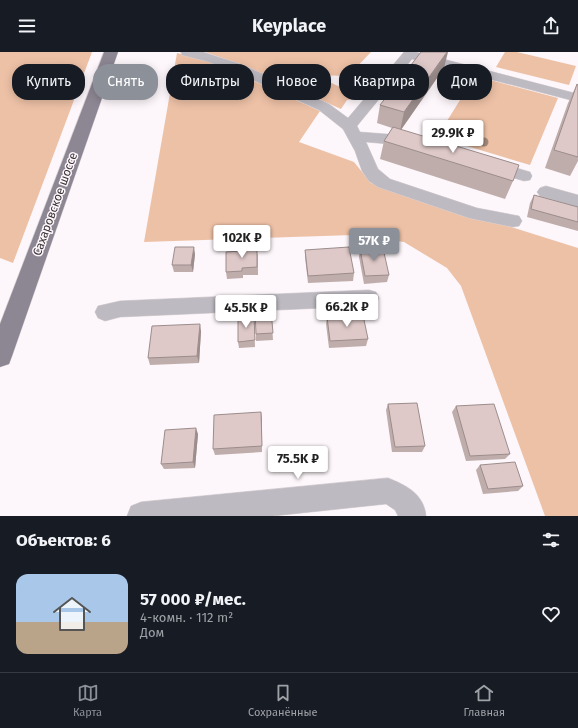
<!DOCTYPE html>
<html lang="ru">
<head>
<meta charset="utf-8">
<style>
  :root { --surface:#171b24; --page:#242831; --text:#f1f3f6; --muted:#9ea1a6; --line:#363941; --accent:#8c9099 }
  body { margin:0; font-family:"Fira Sans",sans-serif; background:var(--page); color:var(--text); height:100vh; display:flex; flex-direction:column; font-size:15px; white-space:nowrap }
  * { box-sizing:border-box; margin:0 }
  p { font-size:13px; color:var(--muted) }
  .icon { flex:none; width:22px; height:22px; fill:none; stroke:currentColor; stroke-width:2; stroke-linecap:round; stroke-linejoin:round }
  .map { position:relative; height:464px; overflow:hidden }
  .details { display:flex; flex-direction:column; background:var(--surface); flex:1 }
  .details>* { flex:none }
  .top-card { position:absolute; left:12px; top:12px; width:554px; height:36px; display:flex; gap:8px }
  .price { position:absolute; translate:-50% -34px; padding:0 9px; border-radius:4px; background:#fff; color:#222; font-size:13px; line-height:26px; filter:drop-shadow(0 1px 2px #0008) }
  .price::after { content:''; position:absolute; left:50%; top:24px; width:12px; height:9px; margin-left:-6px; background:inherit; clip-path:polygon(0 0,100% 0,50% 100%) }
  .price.on { background:var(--accent); color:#fff }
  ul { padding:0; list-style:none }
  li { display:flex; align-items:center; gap:12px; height:100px; padding:0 16px }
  li span { display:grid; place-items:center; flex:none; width:112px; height:80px; border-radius:12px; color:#555 }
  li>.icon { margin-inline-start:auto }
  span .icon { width:48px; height:48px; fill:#fffc; stroke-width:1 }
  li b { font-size:17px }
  h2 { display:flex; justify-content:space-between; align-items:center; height:48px; padding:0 16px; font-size:17px }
  .tag { padding:0 14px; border-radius:16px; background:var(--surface); box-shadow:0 2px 10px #0003; font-size:14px; line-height:36px }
  .tag.on { background:var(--accent); color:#fff }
  header { display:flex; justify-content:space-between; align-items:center; height:52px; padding:0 16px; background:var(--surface); font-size:18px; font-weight:700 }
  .tabs { display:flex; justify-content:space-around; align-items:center; height:56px; border-top:1px solid var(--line); background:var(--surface); font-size:11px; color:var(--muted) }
  .tabs a { display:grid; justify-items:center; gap:2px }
  .tabs .on { color:var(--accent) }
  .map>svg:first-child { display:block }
  .green { fill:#edc1a6 }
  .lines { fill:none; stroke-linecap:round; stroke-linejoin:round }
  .minor-casing { stroke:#dad3d7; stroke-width:1 }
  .major-casing { stroke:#dad3d7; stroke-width:1 }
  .minor { fill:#bebac1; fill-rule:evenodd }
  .major { fill:#8d8693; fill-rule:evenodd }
  .tree { fill:#a4897a }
  .wall { fill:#bfadac }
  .shaded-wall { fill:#9b8d8c }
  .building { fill:#dec9c8; stroke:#9b8d8c }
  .labels { text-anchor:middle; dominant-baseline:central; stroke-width:3; stroke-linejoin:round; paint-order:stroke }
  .street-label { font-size:12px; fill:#3a3337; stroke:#fdf6fa }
</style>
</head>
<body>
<header><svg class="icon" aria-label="menu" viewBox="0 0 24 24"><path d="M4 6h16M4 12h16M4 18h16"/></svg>Keyplace<svg class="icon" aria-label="share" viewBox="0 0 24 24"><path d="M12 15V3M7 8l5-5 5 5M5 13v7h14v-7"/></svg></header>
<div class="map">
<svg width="578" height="464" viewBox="0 0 578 464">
  <rect width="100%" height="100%" fill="#fdf6fa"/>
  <path class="green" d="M 0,0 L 92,0 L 13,211 L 0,206 Z
    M 205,0 L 371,0 L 348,24 L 314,23 L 349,39 L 360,46 L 347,48 L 341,57 L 239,12 Z
    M 505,0 L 517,0 L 576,14 L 569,33 L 496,15 Z
    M 177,1 L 214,11 L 320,59 L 299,90 L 354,110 L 371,131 L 578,196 L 578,464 L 545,464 L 461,234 L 447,216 L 404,190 L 353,183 L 144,190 Z
    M 475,24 L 558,46 L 530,113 L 437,85 Z"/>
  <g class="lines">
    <g class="minor-casing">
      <path id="minor" d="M 181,0 L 203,0 L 243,13 L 329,52 L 348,66 L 404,0 L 416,0 L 578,42 L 578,50 L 412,7 L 357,74 L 360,80 L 412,84 L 418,86 L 420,89 L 418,92 L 412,94 L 366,90 L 378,117 L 390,127 L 477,156 L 519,164 L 522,169 L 519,174 L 513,175 L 469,166 L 378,135 L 369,129 L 362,119 L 355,99 L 343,77 L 319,58 L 233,19 L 206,9 L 182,3 Z
        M 490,108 L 530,120 L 532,124 L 530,128 L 524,129 L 484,117 L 482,113 L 484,109 Z
        M 546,134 L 578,143 L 578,155 L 540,144 L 537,140 L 540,136 Z
        M 369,238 L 376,240 L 379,246 L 376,252 L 369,254 L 120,265 L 105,269 L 98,266 L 95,260 L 98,254 L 120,249 Z
        M 388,426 C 406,433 424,442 426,464 L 398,464 L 395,458 L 386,452 L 273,464 L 127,464 L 131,454 L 141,450 Z"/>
    </g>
    <g class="major-casing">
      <path id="major" d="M 104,0 L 118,0 L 12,304 L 9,312 L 0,315 L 0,272 Z"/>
    </g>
    <use href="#minor" class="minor"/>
    <use href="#major" class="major"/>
  </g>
  <circle class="tree" cx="484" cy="90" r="4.5"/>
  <path class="wall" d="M 444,16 L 401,78 L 513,129 L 505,147 L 380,107 L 384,89 L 392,76 L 377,71 L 380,53 Z
    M 370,17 L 369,25 L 365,29 L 356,26 L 357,18 Z
    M 577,32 L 578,109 L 570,124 L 545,116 L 568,51 Z
    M 534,143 L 578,155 L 578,179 L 527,165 L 530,151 Z
    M 360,197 L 389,223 L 387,230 L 364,232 L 359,205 Z
    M 305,198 L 354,221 L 353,229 L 308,231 L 305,205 Z
    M 195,202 L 193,220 L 174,220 L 172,213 Z
    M 258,202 L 258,223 L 243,223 L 243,226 L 227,227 L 226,220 Z
    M 271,258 L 273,288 L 256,289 L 256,282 Z
    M 254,265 L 255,295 L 239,296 L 238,290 Z
    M 327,265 L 368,287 L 366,294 L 329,296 L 326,272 Z
    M 201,279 L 199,311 L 150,313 L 148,306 Z
    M 388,352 L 425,394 L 422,400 L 392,400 L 386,358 Z
    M 456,354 L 510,402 L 505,407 L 466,409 L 452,360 Z
    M 262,366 L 262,400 L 215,403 L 213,397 Z
    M 198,382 L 195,416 L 164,417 L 161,412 Z
    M 480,413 L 523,434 L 518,439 L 483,442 L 476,418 Z"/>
  <path class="shaded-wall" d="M 447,0 L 448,0 L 444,16 L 400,79 L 404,60 Z
    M 370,17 L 369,25 L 365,29 L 366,21 Z
    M 194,195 L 195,202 L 193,220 L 191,213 Z
    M 254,265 L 255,272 L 255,295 L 255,288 Z
    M 200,272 L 201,279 L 199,311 L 197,304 Z
    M 261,360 L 262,366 L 262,400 L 262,394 Z
    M 196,376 L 198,382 L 195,416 L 193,410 Z"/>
  <path class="building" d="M 421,0 L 447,0 L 404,60 L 380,53 Z
    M 361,14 L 370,17 L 366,21 L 357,18 Z
    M 577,32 L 578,33 L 578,105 L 554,98 Z
    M 393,75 L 519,113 L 513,129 L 384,89 Z
    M 534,143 L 578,155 L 578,170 L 531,157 Z
    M 175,195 L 194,195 L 191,213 L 172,213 Z
    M 242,195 L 257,195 L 257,215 L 242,216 L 242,219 L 226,220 L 226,200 L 241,199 Z
    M 349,195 L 354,221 L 308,224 L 305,198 Z
    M 383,196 L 389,223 L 365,224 L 360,197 Z
    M 271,258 L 273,281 L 256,282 L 255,259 Z
    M 363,263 L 368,287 L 330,289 L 327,265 Z
    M 254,265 L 255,288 L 238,290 L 238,266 Z
    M 200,272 L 197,304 L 148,306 L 152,274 Z
    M 417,351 L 425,394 L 395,395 L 388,352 Z
    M 494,352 L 510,402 L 470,404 L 456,354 Z
    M 261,360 L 262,394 L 213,397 L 214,363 Z
    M 196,376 L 193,410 L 161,412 L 165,378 Z
    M 515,410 L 523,434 L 488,437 L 480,413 Z"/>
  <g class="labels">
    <g class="street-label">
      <text transform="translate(55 152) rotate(-70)">Сахаровское шоссе</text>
    </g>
  </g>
</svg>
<b class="price" style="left:453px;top:102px">29.9K ₽</b>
<b class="price" style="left:242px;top:207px">102K ₽</b>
<b class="price on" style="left:374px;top:210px">57K ₽</b>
<b class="price" style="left:347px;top:276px">66.2K ₽</b>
<b class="price" style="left:246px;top:277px">45.5K ₽</b>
<b class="price" style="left:298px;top:428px">75.5K ₽</b>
<div class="top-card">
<a class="tag">Купить</a>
<a class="tag on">Снять</a>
<a class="tag">Фильтры</a>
<a class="tag">Новое</a>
<a class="tag">Квартира</a>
<a class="tag">Дом</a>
</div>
</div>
<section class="details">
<h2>Объектов: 6<svg class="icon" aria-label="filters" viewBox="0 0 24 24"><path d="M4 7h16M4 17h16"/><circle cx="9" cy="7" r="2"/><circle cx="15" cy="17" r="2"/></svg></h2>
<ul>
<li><span style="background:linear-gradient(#a9c7e8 60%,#b9a48a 0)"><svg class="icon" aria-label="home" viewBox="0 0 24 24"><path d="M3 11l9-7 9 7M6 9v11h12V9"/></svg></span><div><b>57 000 ₽/мес.</b><p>4-комн. · 112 m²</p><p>Дом</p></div><svg class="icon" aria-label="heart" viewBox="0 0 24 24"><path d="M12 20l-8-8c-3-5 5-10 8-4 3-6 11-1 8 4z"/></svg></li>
</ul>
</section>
<nav class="tabs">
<a class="on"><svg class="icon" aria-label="map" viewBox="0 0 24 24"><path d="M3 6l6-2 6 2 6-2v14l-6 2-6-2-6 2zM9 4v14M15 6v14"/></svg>Карта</a>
<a><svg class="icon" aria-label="saved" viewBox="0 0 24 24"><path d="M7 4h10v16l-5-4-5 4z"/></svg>Сохранённые</a>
<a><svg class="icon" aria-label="home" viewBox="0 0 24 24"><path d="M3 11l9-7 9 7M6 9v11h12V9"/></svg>Главная</a>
</nav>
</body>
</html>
